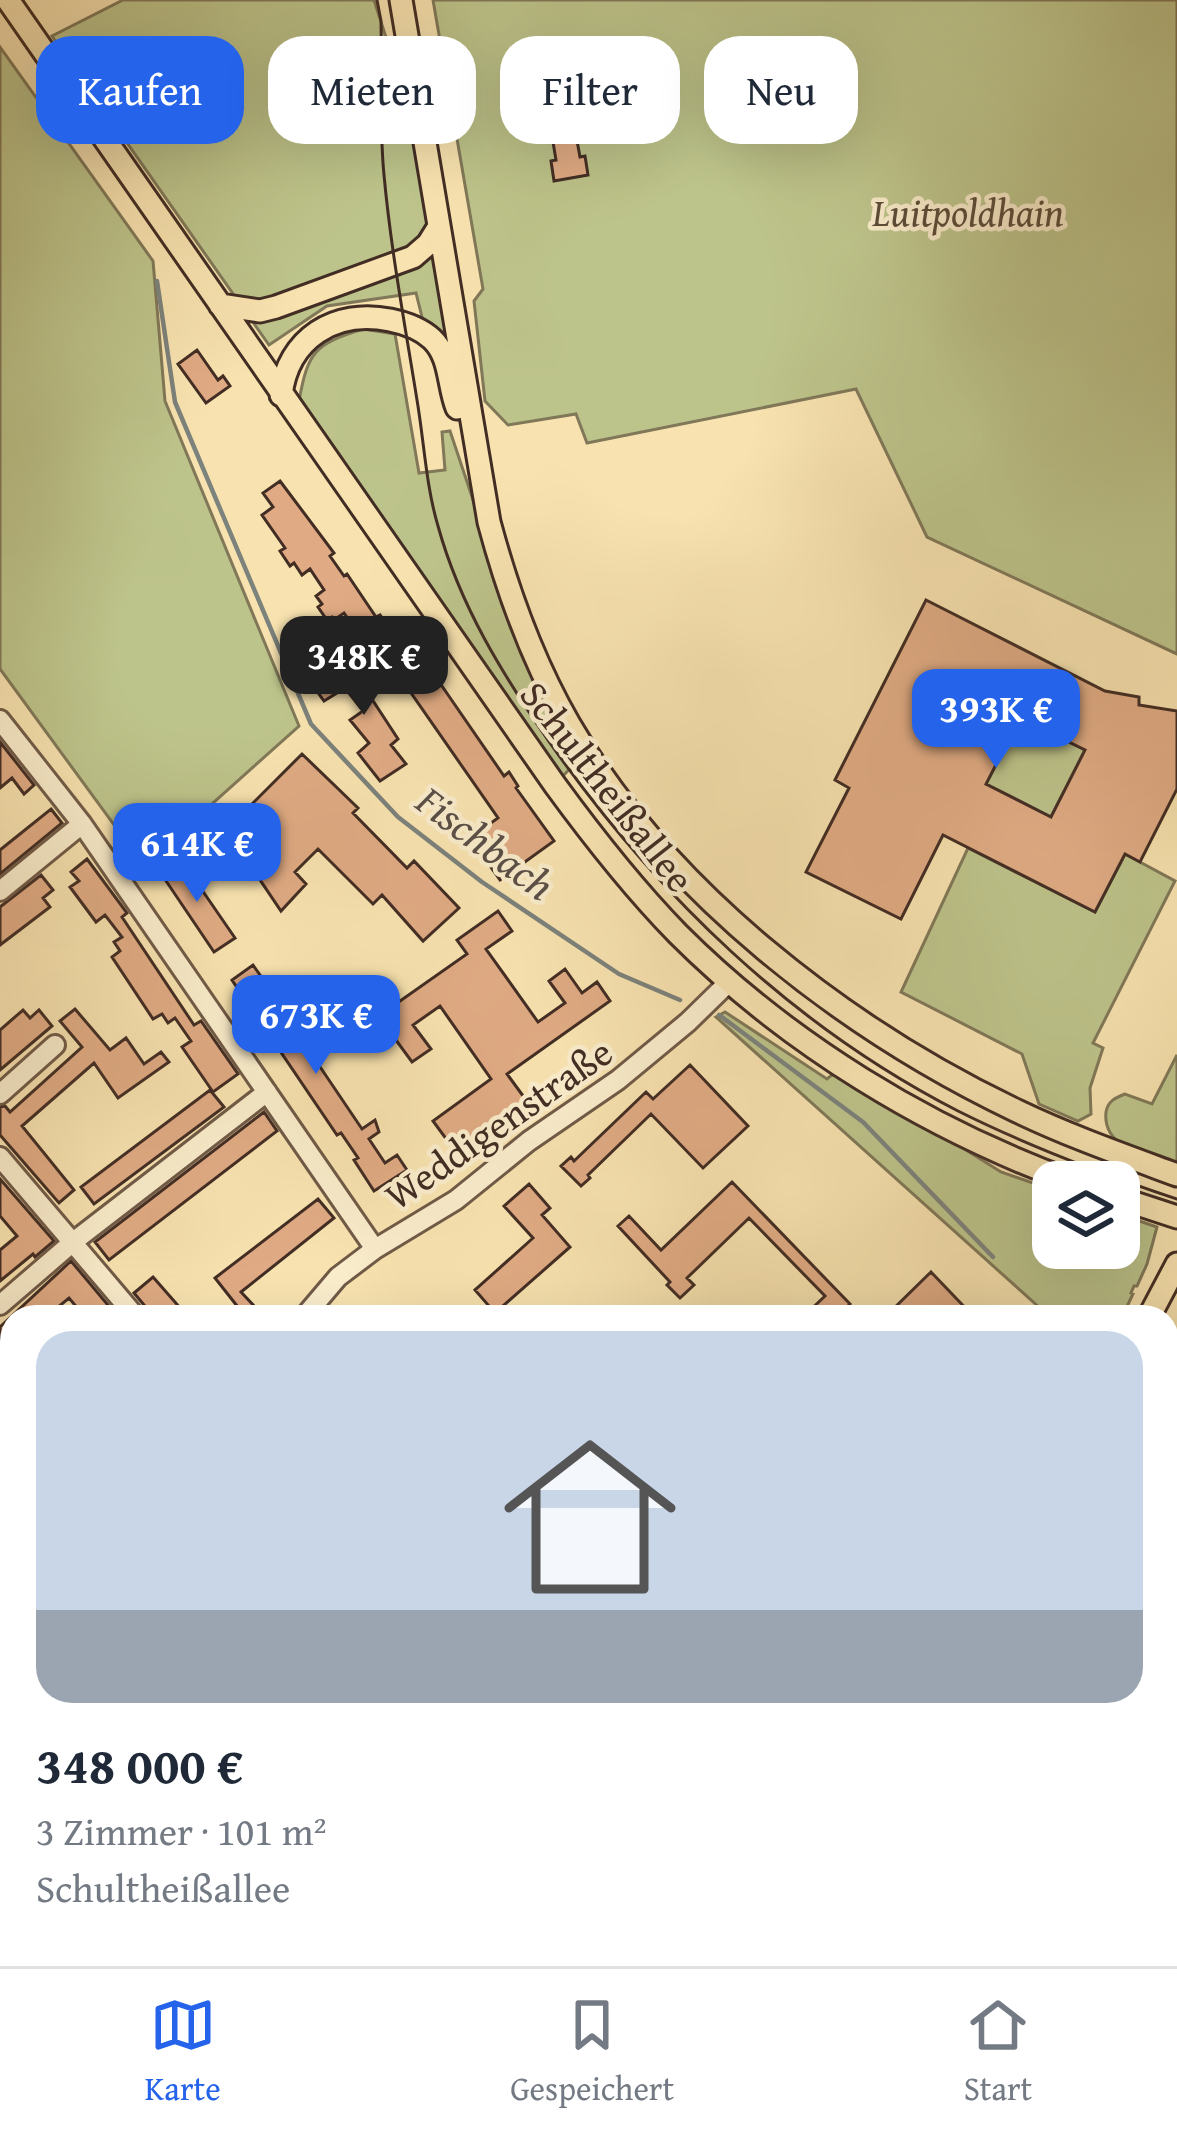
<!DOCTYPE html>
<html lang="de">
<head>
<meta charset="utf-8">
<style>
  :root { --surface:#fff; --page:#f2f2f3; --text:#1f2937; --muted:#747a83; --line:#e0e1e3; --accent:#2563eb }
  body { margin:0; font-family:"Gentium Book Plus",serif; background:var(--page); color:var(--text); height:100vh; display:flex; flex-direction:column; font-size:45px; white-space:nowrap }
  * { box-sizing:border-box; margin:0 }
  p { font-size:39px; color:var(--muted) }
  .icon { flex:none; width:66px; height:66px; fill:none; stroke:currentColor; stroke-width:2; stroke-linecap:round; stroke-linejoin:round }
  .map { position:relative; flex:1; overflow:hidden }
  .sheet { position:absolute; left:0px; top:1305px; width:1179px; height:663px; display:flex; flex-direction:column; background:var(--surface); border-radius:36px 36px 0 0; box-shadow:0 12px 48px #0002 }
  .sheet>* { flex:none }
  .guide { position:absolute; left:36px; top:36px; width:1107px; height:108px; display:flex; gap:24px }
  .buttons { position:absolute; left:1032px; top:1161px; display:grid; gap:24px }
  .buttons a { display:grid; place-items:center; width:108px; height:108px; border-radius:24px; background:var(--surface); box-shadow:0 12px 48px #0002; font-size:60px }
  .price { position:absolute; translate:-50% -102px; padding:0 27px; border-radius:24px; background:var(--accent); color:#fff; font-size:39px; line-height:78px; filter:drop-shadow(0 3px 6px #0008) }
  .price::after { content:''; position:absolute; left:50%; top:72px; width:36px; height:27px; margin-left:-18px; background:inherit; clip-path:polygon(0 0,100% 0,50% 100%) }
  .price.selected { background:#222; color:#fff }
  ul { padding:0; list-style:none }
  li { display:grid; align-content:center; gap:24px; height:636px; padding:0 36px }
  li span { display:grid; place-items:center; height:372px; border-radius:36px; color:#555 }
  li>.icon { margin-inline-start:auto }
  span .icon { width:216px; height:216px; fill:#fffc; stroke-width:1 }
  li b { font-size:51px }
  .pill { padding:0 42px; border-radius:36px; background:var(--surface); box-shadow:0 12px 48px #0002; font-size:42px; line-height:108px }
  .pill.selected { background:var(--accent); color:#fff }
  .dock { display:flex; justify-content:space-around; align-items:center; height:168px; border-top:3px solid var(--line); background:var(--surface); font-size:33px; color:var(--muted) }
  .dock a { display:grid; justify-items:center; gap:6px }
  .dock .selected { color:var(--accent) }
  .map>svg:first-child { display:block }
  .green { fill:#bdc48b; stroke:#807858; stroke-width:3 }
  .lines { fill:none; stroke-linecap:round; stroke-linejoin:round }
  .stream { stroke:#7c827c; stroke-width:4.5 }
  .building { fill:#e0ab84; stroke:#422d24; stroke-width:3; fill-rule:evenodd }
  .minor-casing { stroke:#705a47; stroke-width:24 }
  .major-casing { stroke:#422d24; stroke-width:27 }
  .minor { stroke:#faedcc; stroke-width:18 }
  .major { stroke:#f8e3b0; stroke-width:21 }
  .tram { stroke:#422d24; stroke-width:3 }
  .labels { text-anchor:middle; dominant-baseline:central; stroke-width:9; stroke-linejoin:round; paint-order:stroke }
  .park-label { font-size:39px; font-style:italic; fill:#5b4b39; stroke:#faedcc }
  .street-label { font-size:39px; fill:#422d24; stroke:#faedcc }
  .water-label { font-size:42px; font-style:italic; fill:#5a5048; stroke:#faedcc }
</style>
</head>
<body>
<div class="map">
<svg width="1177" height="1966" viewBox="0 0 1177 1966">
  <rect width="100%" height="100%" fill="#f8e3b0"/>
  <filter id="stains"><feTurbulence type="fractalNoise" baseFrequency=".00167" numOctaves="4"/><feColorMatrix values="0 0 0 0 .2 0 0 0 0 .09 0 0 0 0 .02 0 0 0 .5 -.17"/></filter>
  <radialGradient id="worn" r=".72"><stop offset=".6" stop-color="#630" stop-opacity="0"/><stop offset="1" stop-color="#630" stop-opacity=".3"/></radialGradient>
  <path class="green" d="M 123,0 L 374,0 L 415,128 L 452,339 L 423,321 L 416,293 L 327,306 L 269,345 L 52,36 Z
    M 433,0 L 1177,0 L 1177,654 L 927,537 L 856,389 L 587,443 L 576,414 L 508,425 L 485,401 L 474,301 L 483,289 Z
    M 0,47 L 153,261 L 165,401 L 299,726 L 204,811 L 139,859 L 0,669 Z
    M 363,329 L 395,334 L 419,473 L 445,470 L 442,432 L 450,431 L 523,649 L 581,757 L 562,777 L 299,401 C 308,351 315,344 363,329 Z
    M 1020,718 L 1085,750 L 1051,817 L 986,784 Z
    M 968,848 L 1095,912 L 1125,854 L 1175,881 L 1093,1043 L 1103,1048 L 1090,1088 L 1091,1114 L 1078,1121 L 1039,1104 L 1022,1054 L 901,992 Z
    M 725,1012 L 827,1079 L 838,1070 L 1001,1172 L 1053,1190 L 1053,1248 L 1119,1248 L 1119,1214 L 1157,1227 L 1147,1264 L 1137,1286 L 1134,1286 L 1131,1293 L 1133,1294 L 1122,1317 L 1050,1317 L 716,1017 Z
    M 1177,1055 L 1177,1165 C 1151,1156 1102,1150 1106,1112 C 1108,1101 1115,1098 1125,1094 L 1152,1104 Z"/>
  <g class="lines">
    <path class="stream" d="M 157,281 L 175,402 L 311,724 L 398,817 L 482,882 L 619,974 L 680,1000
      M 719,1015 L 863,1122 L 993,1257"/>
  </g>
  <path class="building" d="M 574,85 L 577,107 L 571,108 L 580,157 L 585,156 L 588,175 L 554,181 L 551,161 L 556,160 L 548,112 L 543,113 L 540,91 Z
    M 197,350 L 218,380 L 223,376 L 230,386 L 206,403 L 178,364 Z
    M 280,481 L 334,553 L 330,556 L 344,576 L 347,574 L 376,617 L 380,615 L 398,640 L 374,656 L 344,613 L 334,620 L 332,617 L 327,620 L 318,607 L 322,604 L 316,596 L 324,590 L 310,569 L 302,575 L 294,563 L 290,566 L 280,551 L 285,548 L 262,515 L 273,507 L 263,493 Z
    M 926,600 L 1105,691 L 1139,697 L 1139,705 L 1177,711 L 1177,789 L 1140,862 L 1125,854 L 1095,912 L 943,835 L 901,919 L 806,872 L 849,788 L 835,780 ZM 1020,718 L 1085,750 L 1051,817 L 986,784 Z
    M 424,660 L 504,776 L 509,772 L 518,786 L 516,788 L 554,841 L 500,880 L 470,838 L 498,818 L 400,677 Z
    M 335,662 L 345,677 L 353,671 L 358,676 L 367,670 L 376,682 L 366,690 L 398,739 L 391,745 L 406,764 L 380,781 L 358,753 L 369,743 L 350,720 L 363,711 L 345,688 L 324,701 L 309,680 Z
    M 0,742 L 34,785 L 24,794 L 12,778 L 0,788 Z
    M 302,754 L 358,808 L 353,813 L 407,868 L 414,861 L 459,908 L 423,941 L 382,895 L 373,904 L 318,849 L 295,872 L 306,884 L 281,911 L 223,825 L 249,807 Z
    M 51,809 L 62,823 L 0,874 L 0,850 Z
    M 180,858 L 235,938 L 214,952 L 160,872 Z
    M 87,859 L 127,913 L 122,917 L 194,1025 L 201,1021 L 238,1074 L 213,1092 L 182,1047 L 191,1041 L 175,1018 L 168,1023 L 162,1014 L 153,1019 L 112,957 L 120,951 L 114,942 L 122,937 L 105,915 L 96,922 L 70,887 L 79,881 L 71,872 Z
    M 41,875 L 53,890 L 43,898 L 50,907 L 0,945 L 0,907 Z
    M 498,911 L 512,931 L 486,949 L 538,1022 L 565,1003 L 549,981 L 565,969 L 582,993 L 597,982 L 610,1001 L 507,1074 L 529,1104 L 458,1155 L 433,1121 L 491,1079 L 440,1006 L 413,1025 L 431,1049 L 412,1062 L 393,1036 L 387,1041 L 373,1020 L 467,954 L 457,940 Z
    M 253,965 L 286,1012 L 293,1008 L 320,1045 L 310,1052 L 362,1129 L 375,1120 L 379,1132 L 369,1139 L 385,1163 L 397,1155 L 407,1170 L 374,1191 L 354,1160 L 358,1158 L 341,1133 L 337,1135 L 232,980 Z
    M 75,1009 L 110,1050 L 126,1038 L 144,1064 L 161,1052 L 169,1062 L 118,1098 L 94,1063 L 22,1126 L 74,1190 L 59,1203 L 0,1135 L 0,1107 L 5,1106 L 10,1112 L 82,1047 L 60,1021 Z
    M 23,1010 L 30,1018 L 39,1010 L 52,1026 L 0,1070 L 0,1030 Z
    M 690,1065 L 748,1126 L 703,1168 L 651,1114 L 588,1175 L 590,1178 L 581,1186 L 561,1166 L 571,1157 L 574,1161 L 646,1092 L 653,1099 Z
    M 210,1090 L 224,1107 L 94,1204 L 81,1187 Z
    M 264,1112 L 277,1131 L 109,1260 L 95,1242 Z
    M 0,1179 L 54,1241 L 35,1257 L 33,1254 L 0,1281 L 0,1250 L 17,1236 L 0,1216 Z
    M 732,1182 L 850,1304 L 837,1317 L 803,1317 L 825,1296 L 749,1218 L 687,1278 L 694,1285 L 680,1298 L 667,1285 L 670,1282 L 618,1226 L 629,1216 L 661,1250 Z
    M 529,1184 L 550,1208 L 542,1215 L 570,1247 L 495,1313 L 475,1290 L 533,1238 L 504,1206 Z
    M 318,1199 L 334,1218 L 241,1292 L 255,1307 L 245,1316 L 215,1278 Z
    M 71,1261 L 118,1317 L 85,1317 L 69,1298 L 46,1317 L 12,1317 L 12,1385 L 0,1371 L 0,1327 Z
    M 931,1272 L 974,1317 L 885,1317 Z
    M 153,1277 L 182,1310 L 174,1317 L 154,1317 L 134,1293 Z
    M 12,1805 L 12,1904 L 0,1895 L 0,1821 Z"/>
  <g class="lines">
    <g class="minor-casing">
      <path id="minor" d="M 0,720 L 82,824 L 375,1249
        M 0,891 L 82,824
        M 0,1094 L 55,1045
        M 0,1157 L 136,1317
        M 0,1305 L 73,1242 L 267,1092
        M 304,1317 L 338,1277 L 375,1249 L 456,1200 L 529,1141 L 618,1080 L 688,1022 L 730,981
        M 0,1592 L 12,1606
        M 1167,1609 L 1177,1613
        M 0,1928 L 12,1937
        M 36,1956 L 49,1966
        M 859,1966 L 871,1956
        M 921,1966 L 932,1956"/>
    </g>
    <g class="major-casing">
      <path id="major" d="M 8,0 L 555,785 C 593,837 633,888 678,934 C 788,1044 928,1129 1073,1182
        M 401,0 L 489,522 C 508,593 532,660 569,724 C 666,891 845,1029 1017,1111 C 1069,1136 1123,1155 1177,1175
        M 220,305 L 260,311 L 276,307 L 413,257 L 428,244 L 438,228
        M 281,395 C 288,338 335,309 390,320 C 405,323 420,328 432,339 C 451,357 448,386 457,408
        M 1119,1198 L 1177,1217
        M 1149,1317 L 1177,1264
        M 1167,1404 L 1177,1384
        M 0,1408 L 12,1422
        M 0,1471 L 12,1485
        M 1167,1837 L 1177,1859
        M 1167,1927 L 1177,1950
        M 409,1956 L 417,1966
        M 471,1956 L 480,1966"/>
    </g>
    <use href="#minor" class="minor"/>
    <use href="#major" class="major"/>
    <path class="tram" d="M 377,0 L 381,21 C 382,72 379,124 384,175 C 391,251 405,325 417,400 C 424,441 426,486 438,526 C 460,606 503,675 550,743 C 656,894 792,1026 958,1111 C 1028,1146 1102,1174 1177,1199
      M 0,1430 L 12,1444
      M 1167,1871 L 1177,1893
      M 443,1956 L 451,1966
      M 884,1966 L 896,1956"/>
  </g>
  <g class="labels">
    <g class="park-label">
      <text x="968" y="211">Luitpoldhain</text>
    </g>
    <g class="street-label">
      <text transform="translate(608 786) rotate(52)">Schultheißallee</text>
      <text transform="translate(498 1123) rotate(-35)">Weddigenstraße</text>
    </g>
    <g class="water-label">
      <text transform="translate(486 842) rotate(37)">Fischbach</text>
    </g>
  </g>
  <rect width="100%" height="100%" filter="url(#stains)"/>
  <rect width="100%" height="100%" fill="url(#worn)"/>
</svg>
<div class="buttons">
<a><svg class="icon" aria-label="layers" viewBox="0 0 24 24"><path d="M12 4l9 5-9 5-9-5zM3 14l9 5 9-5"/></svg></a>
</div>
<b class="price selected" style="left:364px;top:718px">348K €</b>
<b class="price" style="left:996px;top:771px">393K €</b>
<b class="price" style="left:197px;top:905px">614K €</b>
<b class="price" style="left:316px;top:1077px">673K €</b>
<div class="guide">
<a class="pill selected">Kaufen</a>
<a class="pill">Mieten</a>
<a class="pill">Filter</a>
<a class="pill">Neu</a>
</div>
<section class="sheet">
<ul>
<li><span style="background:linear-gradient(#c9d6e8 75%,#9aa5b1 0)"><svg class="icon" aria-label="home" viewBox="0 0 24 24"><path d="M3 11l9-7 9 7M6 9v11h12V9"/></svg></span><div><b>348 000 €</b><p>3 Zimmer · 101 m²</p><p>Schultheißallee</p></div></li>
</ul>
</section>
</div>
<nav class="dock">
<a class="selected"><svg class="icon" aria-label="map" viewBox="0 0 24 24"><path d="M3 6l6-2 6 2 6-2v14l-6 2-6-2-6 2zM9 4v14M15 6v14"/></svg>Karte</a>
<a><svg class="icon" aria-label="saved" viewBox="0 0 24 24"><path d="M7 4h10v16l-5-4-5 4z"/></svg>Gespeichert</a>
<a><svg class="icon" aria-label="home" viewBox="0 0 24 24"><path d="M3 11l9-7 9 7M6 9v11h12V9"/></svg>Start</a>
</nav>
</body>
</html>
